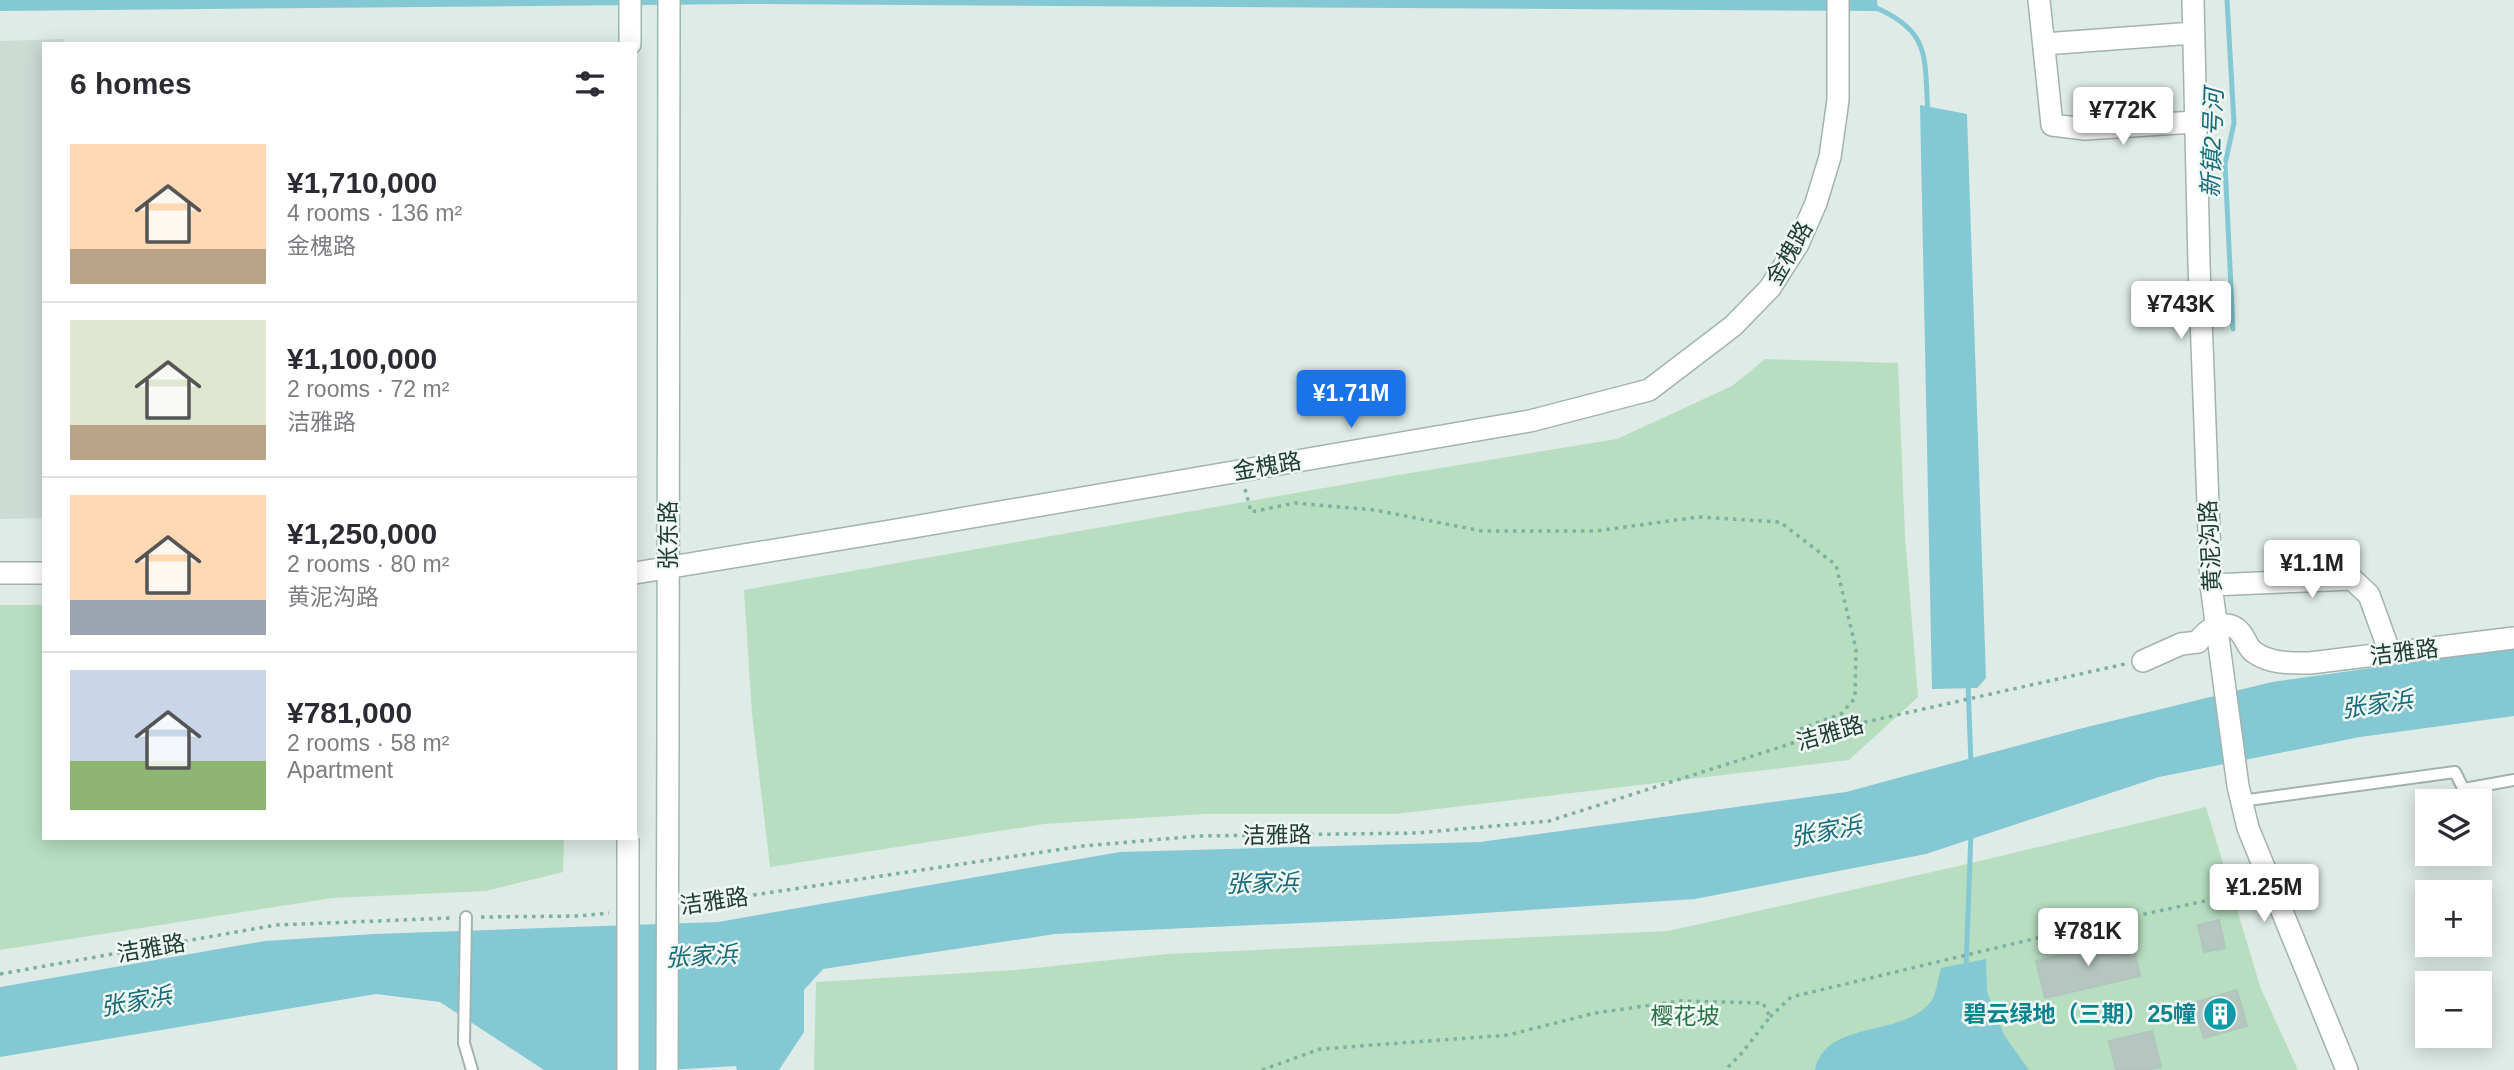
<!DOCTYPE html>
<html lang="en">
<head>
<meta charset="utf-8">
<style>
  :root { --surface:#fff; --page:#f2f2f3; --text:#2b2b33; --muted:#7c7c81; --line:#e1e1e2; --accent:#1a73e8 }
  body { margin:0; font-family:Arial,"Noto Sans SC",sans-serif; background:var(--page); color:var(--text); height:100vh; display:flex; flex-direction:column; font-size:26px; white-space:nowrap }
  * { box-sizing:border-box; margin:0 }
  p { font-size:23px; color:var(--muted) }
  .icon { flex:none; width:38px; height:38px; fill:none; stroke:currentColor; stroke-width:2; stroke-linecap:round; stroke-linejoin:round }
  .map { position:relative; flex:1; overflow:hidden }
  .sheet { position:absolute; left:42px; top:42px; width:595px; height:798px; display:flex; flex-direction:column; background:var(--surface); border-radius:0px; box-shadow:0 4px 18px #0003 }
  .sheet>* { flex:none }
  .controls { position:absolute; left:2415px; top:789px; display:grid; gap:14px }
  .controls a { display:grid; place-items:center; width:77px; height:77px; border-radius:0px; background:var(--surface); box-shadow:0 4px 18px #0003; font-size:35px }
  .price { position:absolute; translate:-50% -60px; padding:0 16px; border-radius:7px; background:#fff; color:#222; font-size:23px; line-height:46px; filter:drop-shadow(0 2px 4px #0008) }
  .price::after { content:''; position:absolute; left:50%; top:42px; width:21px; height:16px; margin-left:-10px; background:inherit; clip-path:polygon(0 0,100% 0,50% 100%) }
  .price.current { background:var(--accent); color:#fff }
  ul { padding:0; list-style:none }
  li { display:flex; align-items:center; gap:21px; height:175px; padding:0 28px }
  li+li { border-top:2px solid var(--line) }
  li span { display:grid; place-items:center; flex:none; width:196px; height:140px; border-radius:0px; color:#555 }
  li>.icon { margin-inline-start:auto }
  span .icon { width:84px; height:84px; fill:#fffc; stroke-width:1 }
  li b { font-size:30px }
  h2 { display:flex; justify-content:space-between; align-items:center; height:84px; padding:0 28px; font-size:30px }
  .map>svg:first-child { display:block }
  .built { fill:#cddbd5 }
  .green { fill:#b7dec1 }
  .water { fill:#84c8d3 }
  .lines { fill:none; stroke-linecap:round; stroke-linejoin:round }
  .stream { stroke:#84c8d3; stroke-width:5 }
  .building { fill:#b4c6bf; stroke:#b1c5bd; stroke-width:2 }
  .lane-casing { stroke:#a2b3ad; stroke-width:14 }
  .street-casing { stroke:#a2b3ad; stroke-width:24 }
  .secondary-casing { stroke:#9db7ae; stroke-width:24 }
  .path { stroke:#7eb0a0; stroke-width:3.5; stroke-dasharray:3.5 5; stroke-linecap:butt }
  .lane { stroke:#fff; stroke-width:10 }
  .street { stroke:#fff; stroke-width:21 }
  .secondary { stroke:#fff; stroke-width:21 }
  .secondary-bridge-casing { stroke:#9db7ae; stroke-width:24; stroke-linecap:butt }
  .secondary-bridge { stroke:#fff; stroke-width:21 }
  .labels { text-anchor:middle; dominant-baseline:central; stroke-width:5; stroke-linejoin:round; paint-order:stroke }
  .street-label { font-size:23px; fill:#1f3c34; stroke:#f0f8f4 }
  .culture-label { font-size:23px; font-weight:bold; fill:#0d838f; stroke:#f0f8f4; text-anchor:end }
  .park-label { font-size:23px; fill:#287445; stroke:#f0f8f4 }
  .water-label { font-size:24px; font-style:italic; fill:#176b7a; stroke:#f0f8f4 }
</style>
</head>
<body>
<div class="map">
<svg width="2514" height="1070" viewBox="0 0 2514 1070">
  <rect width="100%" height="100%" fill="#dfebe6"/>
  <path class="built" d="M 64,39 L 64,44 L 44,44 L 44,518 L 0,519 L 0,41 Z"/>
  <path class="green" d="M 1765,359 L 1898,363 L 1905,536 L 1918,697 L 1849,760 L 1395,814 L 1204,814 L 1044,824 L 770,867 L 752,714 L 744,590 L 1392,476 L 1617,439 L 1732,386 Z
    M 0,605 L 44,605 L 44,838 L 564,838 L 563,872 L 486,891 L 332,898 L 0,950 Z
    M 2206,807 L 2261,989 L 2298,1070 L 814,1070 L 816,982 L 1015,970 L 1168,954 L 1668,931 L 1963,865 Z"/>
  <path class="water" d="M 0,0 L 1877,0 L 1878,11 L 746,4 L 0,11 Z
    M 1920,105 L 1967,114 L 1986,678 L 1977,688 L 1932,689 Z
    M 2514,648 L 2514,716 L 2360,737 L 2159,777 L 1926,854 L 1695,899 L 1392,919 L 1055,934 L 823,969 L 804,990 L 804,1032 L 779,1070 L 737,1070 L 736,1066 L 668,1070 L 544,1070 L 440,1002 L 376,994 L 0,1057 L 0,987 L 265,941 L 374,934 L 718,922 L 1120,852 L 1480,842 L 1846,792 L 2079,729 L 2272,682 Z
    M 1986,959 L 1987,992 L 2004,1035 L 2029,1070 L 1815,1070 C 1826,1018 1905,1039 1932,1000 C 1937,991 1938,978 1941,968 Z"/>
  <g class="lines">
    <path class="stream" d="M 2227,0 L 2234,123 L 2225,164 L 2233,329
      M 1872,6 C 1932,31 1924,56 1928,113
      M 1968,683 L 1971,764
      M 1966,967 L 1971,833"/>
  </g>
  <path class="building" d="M 2219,920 L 2225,948 L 2204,952 L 2198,925 Z
    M 2132,939 L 2140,976 L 2045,998 L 2036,961 Z
    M 2237,990 L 2247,1026 L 2204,1038 L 2193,1003 Z
    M 2152,1031 L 2161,1067 L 2147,1070 L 2116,1070 L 2109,1041 Z"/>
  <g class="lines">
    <g class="lane-casing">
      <path id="lane" d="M 2464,789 L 2514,780
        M 2241,801 L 2455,772 L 2470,802
        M 466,917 L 464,1043 L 472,1070"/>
    </g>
    <g class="street-casing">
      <path id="street" d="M 2039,0 L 2052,125 L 2085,129 L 2194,122
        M 2193,0 L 2199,264 L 2211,585 L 2238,786 L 2248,828 L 2347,1070
        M 2044,44 L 2193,33
        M 0,573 L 44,573
        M 635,573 L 890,531 L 1530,421 L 1649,390 L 1733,326 L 1770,288 L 1798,244 L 1816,203 L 1830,157 L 1838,100 L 1838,0
        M 2211,585 L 2352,579 L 2369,595 L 2390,653
        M 2143,661 L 2181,644 L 2198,642 C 2206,629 2226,617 2239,631 C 2246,638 2247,648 2255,653 C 2272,664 2291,663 2310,663 L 2514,638"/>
    </g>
    <g class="secondary-casing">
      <path id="secondary" d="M 630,44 L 630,0
        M 668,731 L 669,0"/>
    </g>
    <path class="path" d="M 1245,489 L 1251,512 L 1295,503 L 1375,510 L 1482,531 L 1596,531 L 1698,517 L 1780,522 L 1836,565 L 1856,649 L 1855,698 L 1841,714 L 1800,729
      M 686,905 L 1083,846 L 1199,836 L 1417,833 L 1549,821 L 1843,727 L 2125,664
      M 481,917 L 579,916 L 609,913
      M 0,974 L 276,925 L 452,918
      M 1770,1017 L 1791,997 L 2075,929 L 2247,892
      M 1262,1070 L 1320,1049 L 1508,1035 L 1595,1013 L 1680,1001 L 1763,1003 L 1770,1017 L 1741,1054 L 1725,1070"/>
    <use href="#lane" class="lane"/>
    <use href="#street" class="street"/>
    <use href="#secondary" class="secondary"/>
    <g class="secondary-bridge-casing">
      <path id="secondary-bridge" d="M 628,1070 L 628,838
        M 667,1070 L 668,731"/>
    </g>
    <use href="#secondary-bridge" class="secondary-bridge"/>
  </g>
  <defs>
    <g id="building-disc" transform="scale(1.75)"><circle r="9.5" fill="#0f9aa8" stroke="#f0f8f4"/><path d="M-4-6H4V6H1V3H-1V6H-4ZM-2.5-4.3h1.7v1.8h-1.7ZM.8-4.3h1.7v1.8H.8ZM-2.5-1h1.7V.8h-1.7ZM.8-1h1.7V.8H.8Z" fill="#fff"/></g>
  </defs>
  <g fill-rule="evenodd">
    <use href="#building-disc" x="2220" y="1014"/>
  </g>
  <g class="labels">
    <g class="street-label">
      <text transform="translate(1789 253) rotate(-60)">金槐路</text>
      <text transform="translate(1267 466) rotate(-10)">金槐路</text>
      <text transform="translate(668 535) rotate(-90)">张东路</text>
      <text transform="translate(2210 546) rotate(-93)">黄泥沟路</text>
      <text transform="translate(2404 652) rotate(-7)">洁雅路</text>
      <text transform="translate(1830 733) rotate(-16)">洁雅路</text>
      <text transform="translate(1277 835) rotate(-1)">洁雅路</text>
      <text transform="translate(714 901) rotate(-8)">洁雅路</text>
      <text transform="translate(151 948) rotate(-10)">洁雅路</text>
    </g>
    <g class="culture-label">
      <text x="2196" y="1014">碧云绿地（三期）25幢</text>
    </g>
    <g class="park-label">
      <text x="1685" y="1016">樱花坡</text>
    </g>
    <g class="water-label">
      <text transform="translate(2212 143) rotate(-88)">新镇2号河</text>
      <text transform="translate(2377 704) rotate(-8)">张家浜</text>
      <text transform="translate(1826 831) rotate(-10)">张家浜</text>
      <text transform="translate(1262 883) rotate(-1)">张家浜</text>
      <text transform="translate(701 956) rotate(-3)">张家浜</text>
      <text transform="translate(136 1001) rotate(-10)">张家浜</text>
    </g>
  </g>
</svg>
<div class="controls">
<a><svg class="icon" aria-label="layers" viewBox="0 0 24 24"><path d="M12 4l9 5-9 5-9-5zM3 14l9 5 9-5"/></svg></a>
<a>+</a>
<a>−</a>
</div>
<b class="price" style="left:2123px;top:147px">¥772K</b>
<b class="price" style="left:2181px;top:341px">¥743K</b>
<b class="price current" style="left:1351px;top:430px">¥1.71M</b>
<b class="price" style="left:2312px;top:600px">¥1.1M</b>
<b class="price" style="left:2264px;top:924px">¥1.25M</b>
<b class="price" style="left:2088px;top:968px">¥781K</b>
<section class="sheet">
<h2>6 homes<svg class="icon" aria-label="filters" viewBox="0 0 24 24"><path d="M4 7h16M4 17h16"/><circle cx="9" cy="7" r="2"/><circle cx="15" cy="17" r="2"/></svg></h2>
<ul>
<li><span style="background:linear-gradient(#ffd9b3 75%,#b9a48a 0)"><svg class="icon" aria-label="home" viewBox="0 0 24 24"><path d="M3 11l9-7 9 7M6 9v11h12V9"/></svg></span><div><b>¥1,710,000</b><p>4 rooms · 136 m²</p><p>金槐路</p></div></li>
<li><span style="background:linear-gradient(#dfe7d0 75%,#b9a48a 0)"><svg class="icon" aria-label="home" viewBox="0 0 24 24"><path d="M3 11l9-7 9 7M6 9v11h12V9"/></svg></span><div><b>¥1,100,000</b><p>2 rooms · 72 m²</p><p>洁雅路</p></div></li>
<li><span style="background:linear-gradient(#ffd9b3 75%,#9aa5b1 0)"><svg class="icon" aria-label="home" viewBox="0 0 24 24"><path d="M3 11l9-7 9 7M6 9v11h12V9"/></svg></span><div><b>¥1,250,000</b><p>2 rooms · 80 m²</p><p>黄泥沟路</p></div></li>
<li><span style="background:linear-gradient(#c9d6e8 65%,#8fb573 0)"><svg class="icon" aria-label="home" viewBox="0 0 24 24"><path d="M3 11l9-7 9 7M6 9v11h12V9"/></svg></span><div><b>¥781,000</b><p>2 rooms · 58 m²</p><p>Apartment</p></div></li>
</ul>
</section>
</div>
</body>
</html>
